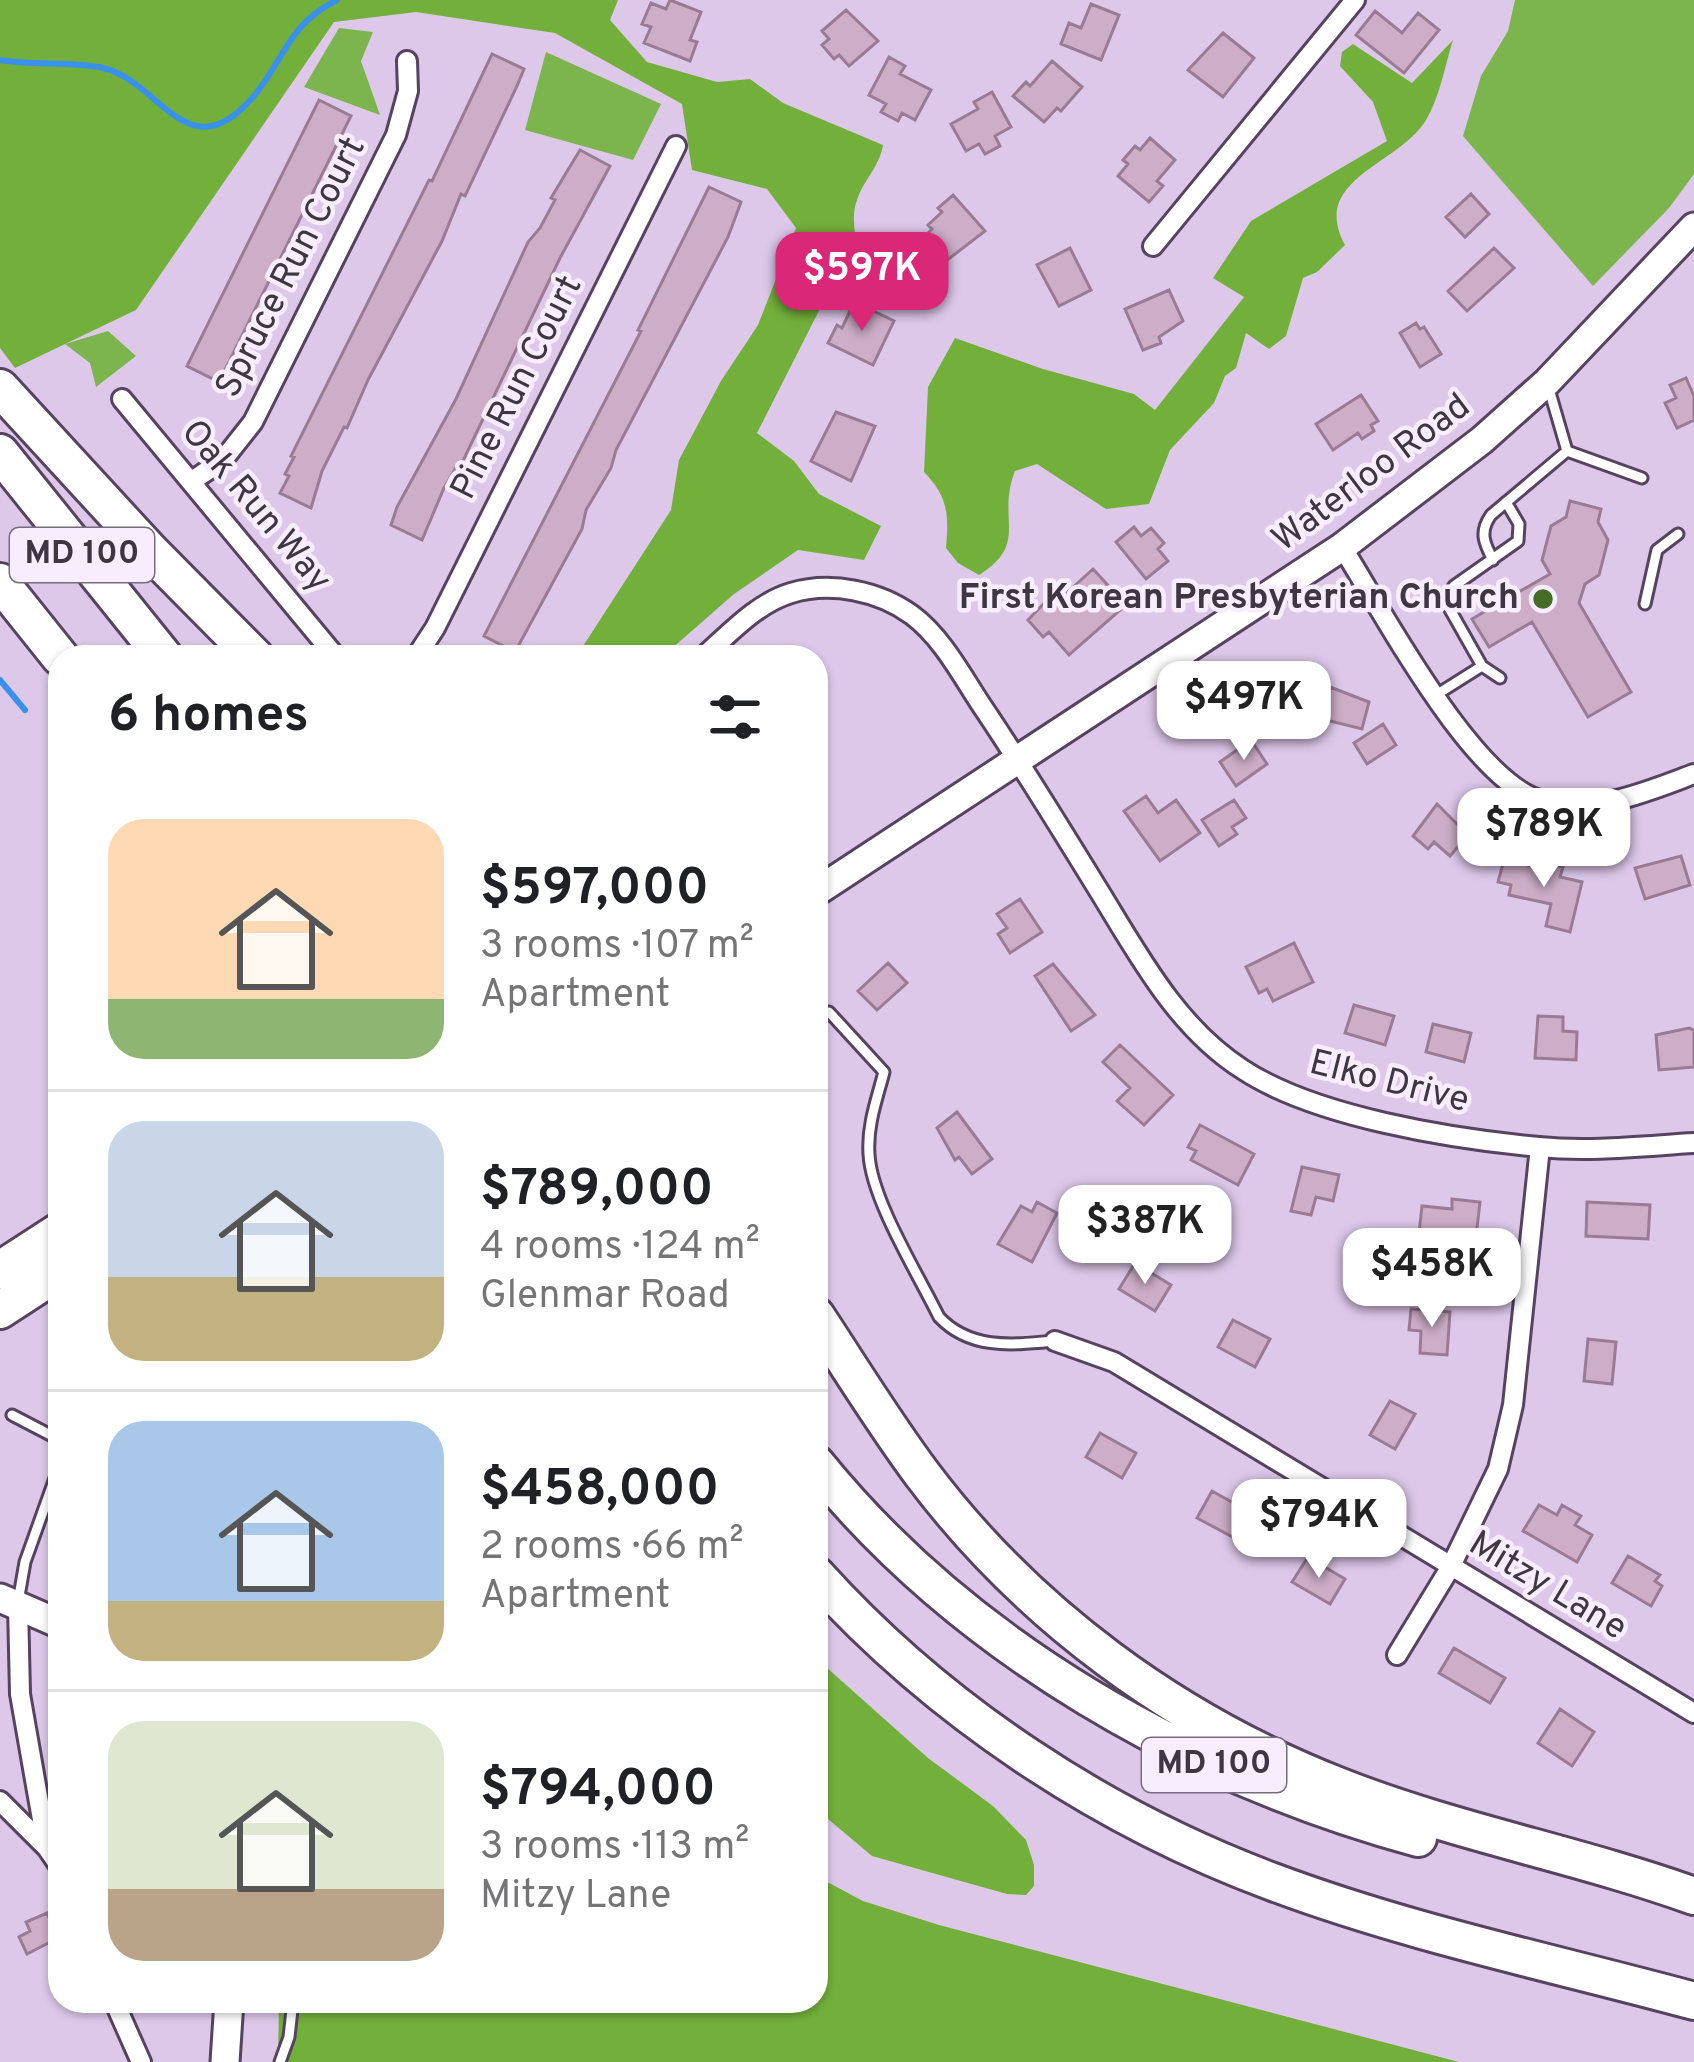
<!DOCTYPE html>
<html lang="en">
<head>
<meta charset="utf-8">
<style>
  :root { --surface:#fff; --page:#f6f6f6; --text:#202124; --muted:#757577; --line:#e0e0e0; --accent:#db2777 }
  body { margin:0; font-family:Overpass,sans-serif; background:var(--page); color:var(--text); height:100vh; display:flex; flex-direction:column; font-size:45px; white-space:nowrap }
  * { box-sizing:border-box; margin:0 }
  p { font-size:39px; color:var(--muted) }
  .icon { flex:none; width:66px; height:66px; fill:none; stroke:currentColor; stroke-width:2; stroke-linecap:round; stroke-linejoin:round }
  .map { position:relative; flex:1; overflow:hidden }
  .panel { position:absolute; left:48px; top:645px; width:780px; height:1368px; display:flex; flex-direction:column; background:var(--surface); border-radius:36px; box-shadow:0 3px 9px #0004 }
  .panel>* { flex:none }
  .price { position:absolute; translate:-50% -102px; padding:0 27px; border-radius:24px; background:#fff; color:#222; font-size:39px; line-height:78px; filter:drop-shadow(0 3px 6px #0008) }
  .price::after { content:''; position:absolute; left:50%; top:72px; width:36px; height:27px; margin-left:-18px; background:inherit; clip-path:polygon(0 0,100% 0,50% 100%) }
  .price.current { background:var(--accent); color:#fff }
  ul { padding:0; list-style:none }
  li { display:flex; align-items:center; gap:36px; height:300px; padding:0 60px }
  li+li { border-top:3px solid var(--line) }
  li span { display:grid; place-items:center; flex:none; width:336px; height:240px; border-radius:36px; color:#555 }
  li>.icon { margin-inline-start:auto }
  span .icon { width:144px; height:144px; fill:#fffc; stroke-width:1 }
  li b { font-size:51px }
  h2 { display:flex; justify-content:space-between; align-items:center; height:144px; padding:0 60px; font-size:51px }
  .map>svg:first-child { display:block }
  .green { fill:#7cb44d }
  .forest { fill:#73b03b }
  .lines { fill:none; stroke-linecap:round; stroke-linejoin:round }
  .stream { stroke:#3990ed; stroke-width:6 }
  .building { fill:#cdadc7; stroke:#9a7b94; stroke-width:3 }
  .service-casing { stroke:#55435f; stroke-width:15 }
  .minor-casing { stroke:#55435f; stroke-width:24 }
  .secondary-casing { stroke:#55435f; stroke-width:33 }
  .motorway-casing { stroke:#55435f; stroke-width:42 }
  .service { stroke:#fff; stroke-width:9 }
  .minor { stroke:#fff; stroke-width:18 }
  .secondary { stroke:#fff; stroke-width:27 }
  .motorway { stroke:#fff; stroke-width:36 }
  .poi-dot { fill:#476c26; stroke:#f8edff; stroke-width:4.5 }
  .labels { text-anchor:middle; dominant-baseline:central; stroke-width:9; stroke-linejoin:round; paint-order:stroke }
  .shield { fill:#f8edff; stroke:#766d7c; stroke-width:3 }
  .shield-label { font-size:33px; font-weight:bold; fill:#3f3644 }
  .street-label { font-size:36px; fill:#3f3644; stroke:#f8edff }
  .poi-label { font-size:36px; font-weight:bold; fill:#3f3644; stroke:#f8edff; text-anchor:end }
</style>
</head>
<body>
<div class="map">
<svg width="1694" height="2062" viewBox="0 0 1694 2062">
  <rect width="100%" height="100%" fill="#ddc8ea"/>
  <path class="green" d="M 1515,0 L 1694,0 L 1694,174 L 1669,208 L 1593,286 L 1463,136 L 1481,76 L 1508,31 Z
    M 339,28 L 373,32 L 361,61 L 380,115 L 304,87 Z
    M 546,52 L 661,104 L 633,160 L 525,130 Z
    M 108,331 L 136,356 L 96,387 L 90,363 L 65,344 Z"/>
  <path class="forest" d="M 0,0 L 618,0 L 610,20 L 647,62 L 717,82 L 750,79 L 783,103 L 883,145 C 879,168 864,179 857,200 C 851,216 855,234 858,251 L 834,281 L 757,433 L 794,461 L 819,494 L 881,526 L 864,560 L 798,550 L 734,594 L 662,657 L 576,657 L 671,510 L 679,460 L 721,381 L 758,325 L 796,228 L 767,189 L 692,170 L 682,104 L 555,33 L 416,12 L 334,22 L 136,310 L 15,368 L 0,348 Z
    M 1453,40 C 1445,65 1440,97 1426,120 C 1399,165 1309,179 1345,245 L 1317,272 L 1303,278 L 1286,336 L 1269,349 L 1246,333 L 1236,368 L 1225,376 L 1214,403 L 1170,450 L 1149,504 L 1106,509 L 1037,464 L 1015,471 C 996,520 1030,543 979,575 L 958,563 L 946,548 C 949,514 948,497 924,472 L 928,387 L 955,338 L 1043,369 L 1134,394 L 1155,410 L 1244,297 L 1213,278 L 1251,221 L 1387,141 L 1373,102 L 1340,66 L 1342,52 L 1353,44 L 1412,83 Z
    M 816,1658 L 928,1758 L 993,1806 L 1026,1840 L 1034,1865 L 1034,1886 L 1026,1895 L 1007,1894 L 872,1856 L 816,1809 Z
    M 816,1876 L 863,1901 L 939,1925 L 1459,2062 L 278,2062 L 279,2001 L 816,2001 Z"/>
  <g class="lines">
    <path class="stream" d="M 0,60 C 34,66 70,61 103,68 C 160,81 188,173 253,97 C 285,59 288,24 337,0
      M 0,680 L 25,710"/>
  </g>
  <path class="building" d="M 670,0 L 701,12 L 690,40 L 697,42 L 690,61 L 644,43 L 651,27 L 642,24 L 651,3 L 666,9 Z
    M 1091,4 L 1119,15 L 1101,60 L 1061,44 L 1069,23 L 1081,28 Z
    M 846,10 L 878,41 L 849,66 L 839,55 L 834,59 L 822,45 L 829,39 L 822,31 Z
    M 1375,11 L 1402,33 L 1418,13 L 1439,30 L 1404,73 L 1356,35 Z
    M 1223,33 L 1254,58 L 1223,97 L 1188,70 Z
    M 492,54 L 524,69 L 517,86 L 465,196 L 461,194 L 442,241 L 368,380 L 347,428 L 344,427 L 322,471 L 311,508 L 280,493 L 289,476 L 285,474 L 294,457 L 291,456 L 429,180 L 432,181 Z
    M 889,57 L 905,66 L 900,74 L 931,90 L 915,120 L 902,113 L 898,121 L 881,112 L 886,104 L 869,95 Z
    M 1052,61 L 1082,87 L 1061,111 L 1057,108 L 1044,122 L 1013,96 L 1026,82 L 1030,86 Z
    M 992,92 L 1011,127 L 995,136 L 1000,146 L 985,154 L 979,144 L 966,151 L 951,124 L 978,109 L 974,102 Z
    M 319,100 L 351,116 L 219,382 L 187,366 Z
    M 1150,138 L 1175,160 L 1157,181 L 1163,186 L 1149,202 L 1118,176 L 1128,164 L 1123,160 L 1135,146 L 1140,150 Z
    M 580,150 L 610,166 L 560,258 L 462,463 L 459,462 L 444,488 L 422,540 L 391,525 L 397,507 L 456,399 L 528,242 L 540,228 L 555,200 L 551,198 Z
    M 709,187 L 741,202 L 728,237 L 616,450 L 611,468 L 586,510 L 582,529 L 515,652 L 484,636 L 641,331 L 638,330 Z
    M 1471,194 L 1489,214 L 1465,237 L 1446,217 Z
    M 953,195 L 985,231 L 946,261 L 925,236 L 932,229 L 928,225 L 942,212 L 938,208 Z
    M 1070,248 L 1091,290 L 1059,306 L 1037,265 Z
    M 1494,248 L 1514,268 L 1467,311 L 1448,291 Z
    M 1169,290 L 1183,321 L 1159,337 L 1161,343 L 1143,350 L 1125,309 Z
    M 859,304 L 894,321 L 873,365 L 828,343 L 837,325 L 842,328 L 850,311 L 855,313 Z
    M 1416,323 L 1420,329 L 1424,327 L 1441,354 L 1420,367 L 1400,333 Z
    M 1686,378 L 1694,396 L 1694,420 L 1677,428 L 1665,403 L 1676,398 L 1670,385 Z
    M 1361,395 L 1378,421 L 1371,425 L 1374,431 L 1362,439 L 1358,433 L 1333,450 L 1316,424 Z
    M 836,412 L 875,426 L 851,481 L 811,461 Z
    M 1570,501 L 1601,509 L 1598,522 L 1608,540 L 1599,575 L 1585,584 L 1579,603 L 1631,692 L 1588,717 L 1532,622 L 1489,647 L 1472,619 L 1550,574 L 1542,560 L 1551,526 L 1566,517 Z
    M 1134,527 L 1141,536 L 1151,528 L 1164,543 L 1158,549 L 1168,561 L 1146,579 L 1116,542 Z
    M 1093,569 L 1126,605 L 1069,655 L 1049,632 L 1043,637 L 1028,620 L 1053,594 L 1059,600 Z
    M 1330,687 L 1369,702 L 1362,729 L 1322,719 Z
    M 1383,724 L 1396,745 L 1367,764 L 1354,743 Z
    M 1251,740 L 1267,764 L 1236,786 L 1220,762 Z
    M 1146,796 L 1158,813 L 1176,800 L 1200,833 L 1160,861 L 1124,811 Z
    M 1234,800 L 1246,818 L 1232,827 L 1237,834 L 1219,846 L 1202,820 Z
    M 1437,804 L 1468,835 L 1450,856 L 1434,842 L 1428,849 L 1413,836 Z
    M 1681,856 L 1690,885 L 1645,899 L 1635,868 Z
    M 1504,860 L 1533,866 L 1535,860 L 1563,867 L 1560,877 L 1582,882 L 1570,932 L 1546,926 L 1551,904 L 1509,895 L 1511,885 L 1498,882 Z
    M 1020,899 L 1042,932 L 1010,953 L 998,934 L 1007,928 L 997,914 Z
    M 1294,943 L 1313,982 L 1273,1001 L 1267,989 L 1259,993 L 1246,967 Z
    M 888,963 L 907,983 L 877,1010 L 858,991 Z
    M 1053,964 L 1095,1015 L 1071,1031 L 1035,976 Z
    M 1354,1005 L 1394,1016 L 1385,1045 L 1345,1033 Z
    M 1538,1016 L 1563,1017 L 1563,1031 L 1577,1032 L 1576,1060 L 1535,1058 Z
    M 1433,1024 L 1471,1033 L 1464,1062 L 1426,1052 Z
    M 1689,1028 L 1694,1030 L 1694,1067 L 1659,1070 L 1656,1035 Z
    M 1120,1045 L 1173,1095 L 1144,1125 L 1117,1101 L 1130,1088 L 1103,1062 Z
    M 957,1112 L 992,1159 L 972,1174 L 959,1157 L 955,1160 L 937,1128 Z
    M 1200,1125 L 1254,1154 L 1238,1185 L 1191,1160 L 1196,1151 L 1188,1147 Z
    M 1302,1167 L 1339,1175 L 1333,1201 L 1316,1197 L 1311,1215 L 1291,1211 Z
    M 1452,1199 L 1480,1202 L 1476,1237 L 1454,1234 L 1453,1246 L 1426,1243 L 1427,1234 L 1419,1233 L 1422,1206 L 1452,1209 Z
    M 1037,1202 L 1057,1213 L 1032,1262 L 998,1244 L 1021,1206 L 1032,1212 Z
    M 1587,1202 L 1650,1205 L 1648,1239 L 1586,1236 Z
    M 1135,1263 L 1171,1285 L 1155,1311 L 1119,1289 Z
    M 1411,1309 L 1450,1312 L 1447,1355 L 1420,1353 L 1421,1331 L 1409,1330 Z
    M 1233,1320 L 1270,1339 L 1255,1367 L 1218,1347 Z
    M 1588,1339 L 1616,1342 L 1612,1384 L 1584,1381 Z
    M 1390,1401 L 1415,1414 L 1395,1449 L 1370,1435 Z
    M 1100,1433 L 1136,1453 L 1122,1478 L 1086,1457 Z
    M 1212,1491 L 1255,1515 L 1240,1541 L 1197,1518 Z
    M 1539,1505 L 1557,1515 L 1562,1505 L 1581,1516 L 1575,1525 L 1592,1535 L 1577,1562 L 1523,1531 Z
    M 1628,1556 L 1660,1575 L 1655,1581 L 1662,1586 L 1651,1606 L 1612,1583 Z
    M 1308,1557 L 1345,1579 L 1330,1604 L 1292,1582 Z
    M 1454,1648 L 1505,1678 L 1490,1703 L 1439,1673 Z
    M 1560,1709 L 1594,1732 L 1572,1766 L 1538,1743 Z
    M 47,1913 L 58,1938 L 27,1954 L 19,1937 L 30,1931 L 26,1922 Z"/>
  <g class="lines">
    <g class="service-casing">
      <path id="service" d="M 1549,389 L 1567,451 L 1642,478
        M 1493,560 C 1484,543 1479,532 1491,515 L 1567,451
        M 1645,604 L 1657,550 L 1678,534
        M 1482,666 L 1444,599 L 1454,586 L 1518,541 L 1519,524 L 1506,502
        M 1436,695 L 1482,666 L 1500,678
        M 829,1012 L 884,1072 C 877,1099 867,1125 869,1154 C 871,1199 918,1274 939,1317 C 970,1350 1012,1345 1055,1341
        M 12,1415 L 60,1440
        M 18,1602 L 25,1562 L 60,1464
        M 280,2062 L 289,2037 L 293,2001"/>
    </g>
    <g class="minor-casing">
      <path id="minor" d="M 1153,246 L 1355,0
        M 122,399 L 336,657
        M 192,481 L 223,460 L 253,422 L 396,135 L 408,91 L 407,61
        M 1342,547 C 1382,610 1473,784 1543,801 C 1596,814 1646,792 1694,774
        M 416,657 L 435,628 L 676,146
        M 703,657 C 729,634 757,603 791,593 C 831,581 879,591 912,615 C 943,638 963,678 984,709 C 1023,767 1059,826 1096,886 C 1137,952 1175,1026 1242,1069 C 1314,1117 1453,1139 1539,1147 C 1591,1152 1643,1146 1694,1143
        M 1055,1341 L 1114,1362 L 1694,1713
        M 18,1606 L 20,1694 L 47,1848 L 60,1867
        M 1397,1655 L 1450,1568 L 1498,1469 L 1513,1405 L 1540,1147
        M 0,1801 L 47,1848
        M 114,2001 L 141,2062"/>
    </g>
    <g class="secondary-casing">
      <path id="secondary" d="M 816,892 L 1342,547 L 1482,440 L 1547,382 L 1694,227
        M 0,1598 L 60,1624
        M 225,2062 L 229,2001"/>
    </g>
    <g class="motorway-casing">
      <path id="motorway" d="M 0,388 L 149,550 L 255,657
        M 0,453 L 164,657
        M 0,582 L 60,657
        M 0,1270 L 60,1231
        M 0,1310 L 60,1271
        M 816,1316 C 851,1369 884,1423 922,1474 C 1028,1615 1175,1722 1338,1786 C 1454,1832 1577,1854 1694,1896
        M 816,1464 C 966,1649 1191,1776 1418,1838
        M 816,1575 C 939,1711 1101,1818 1273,1882 C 1409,1933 1554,1963 1694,2001"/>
    </g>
    <use href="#service" class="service"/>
    <use href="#minor" class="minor"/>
    <use href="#secondary" class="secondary"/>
    <use href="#motorway" class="motorway"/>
  </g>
  <circle class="poi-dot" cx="1543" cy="599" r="12"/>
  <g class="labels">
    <g class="shield">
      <rect x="10" y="528" width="144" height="54" rx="9"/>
      <rect x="1142" y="1738" width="144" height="54" rx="9"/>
    </g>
    <g class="shield-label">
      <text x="82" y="555">MD 100</text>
      <text x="1214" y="1765">MD 100</text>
    </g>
    <g class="street-label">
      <text transform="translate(292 268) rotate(-63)">Spruce Run Court</text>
      <text transform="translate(518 388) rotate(-63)">Pine Run Court</text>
      <text transform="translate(1372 474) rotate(-37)">Waterloo Road</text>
      <text transform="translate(255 507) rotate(50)">Oak Run Way</text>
      <text transform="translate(1389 1083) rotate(14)">Elko Drive</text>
      <text transform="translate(1547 1587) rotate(31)">Mitzy Lane</text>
    </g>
    <g class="poi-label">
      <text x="1519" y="599">First Korean Presbyterian Church</text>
    </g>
  </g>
</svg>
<b class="price current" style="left:862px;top:334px">$597K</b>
<b class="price" style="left:1244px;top:763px">$497K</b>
<b class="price" style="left:1544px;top:890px">$789K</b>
<b class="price" style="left:1145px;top:1287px">$387K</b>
<b class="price" style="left:1432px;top:1330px">$458K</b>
<b class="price" style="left:1319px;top:1581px">$794K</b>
<section class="panel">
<h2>6 homes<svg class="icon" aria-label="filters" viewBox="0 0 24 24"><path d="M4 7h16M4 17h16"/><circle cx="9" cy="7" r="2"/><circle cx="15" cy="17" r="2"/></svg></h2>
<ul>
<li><span style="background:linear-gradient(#ffd9b3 75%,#8fb573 0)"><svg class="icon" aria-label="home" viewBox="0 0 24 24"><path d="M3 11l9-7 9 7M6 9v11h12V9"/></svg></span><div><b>$597,000</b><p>3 rooms · 107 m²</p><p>Apartment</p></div></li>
<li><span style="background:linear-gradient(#c9d6e8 65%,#c2b280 0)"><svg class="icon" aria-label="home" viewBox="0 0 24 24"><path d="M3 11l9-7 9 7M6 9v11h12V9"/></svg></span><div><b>$789,000</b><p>4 rooms · 124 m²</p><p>Glenmar Road</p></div></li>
<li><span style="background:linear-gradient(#a9c7e8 75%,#c2b280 0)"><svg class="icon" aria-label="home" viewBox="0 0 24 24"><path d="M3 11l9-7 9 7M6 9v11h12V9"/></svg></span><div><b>$458,000</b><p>2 rooms · 66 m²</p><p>Apartment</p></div></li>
<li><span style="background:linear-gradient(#dfe7d0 70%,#b9a48a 0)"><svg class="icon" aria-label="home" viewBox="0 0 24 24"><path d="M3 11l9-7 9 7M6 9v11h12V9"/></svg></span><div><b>$794,000</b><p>3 rooms · 113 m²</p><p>Mitzy Lane</p></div></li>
</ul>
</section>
</div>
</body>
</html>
